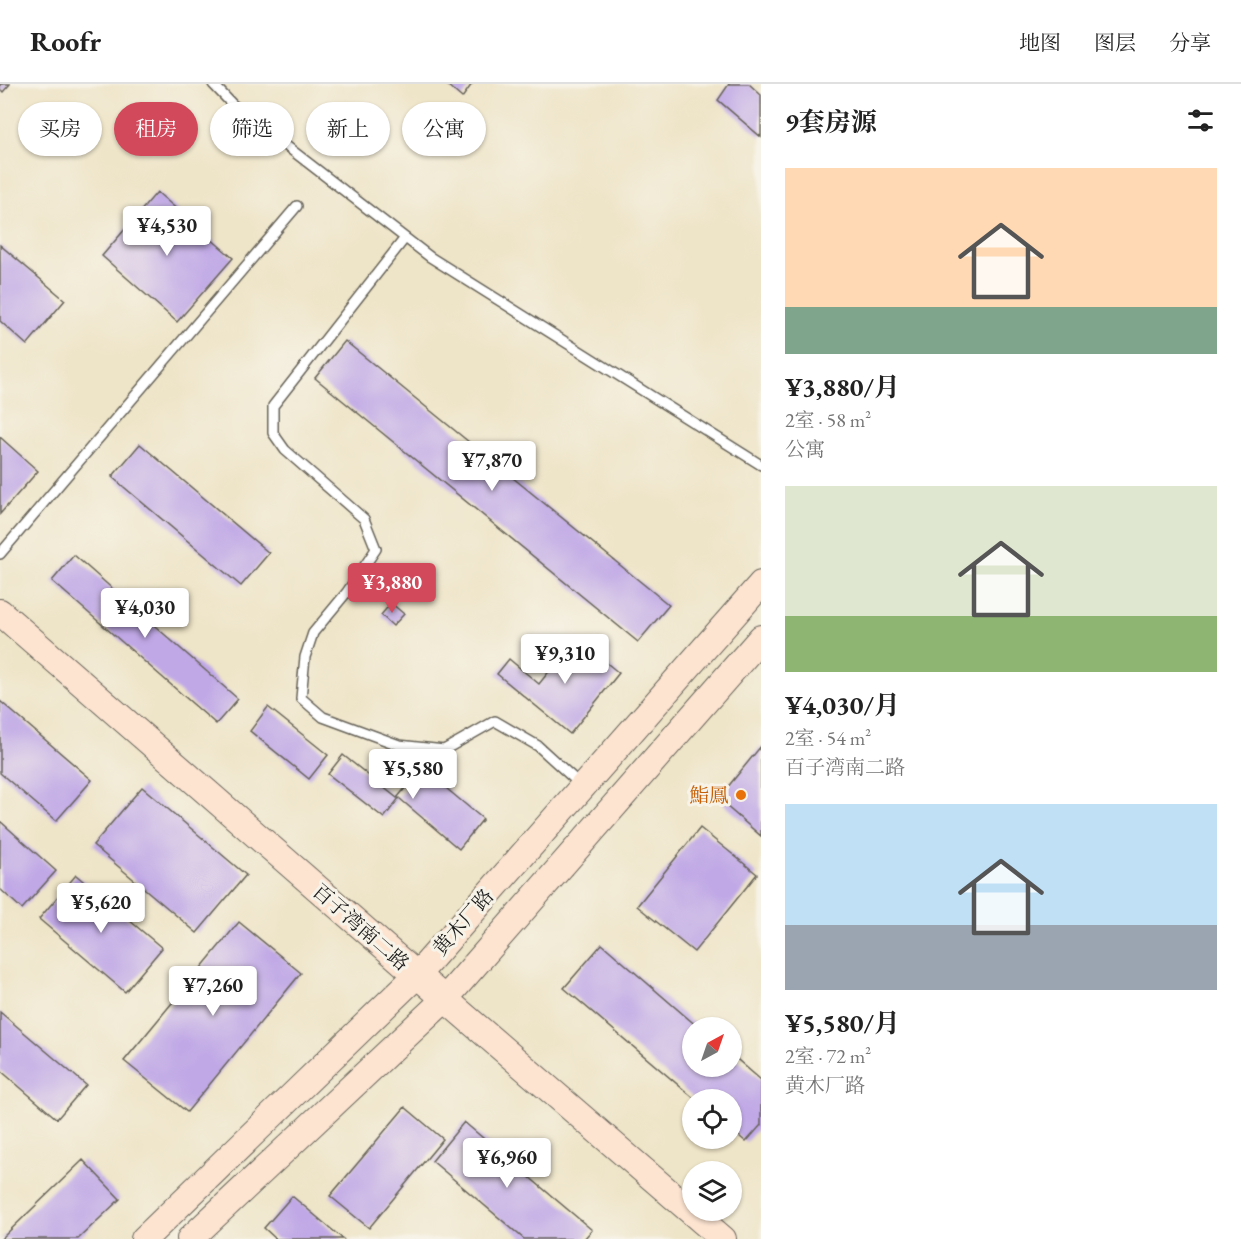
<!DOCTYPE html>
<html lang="zh">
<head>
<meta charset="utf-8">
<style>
  :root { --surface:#fff; --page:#f6f6f6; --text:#222; --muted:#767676; --line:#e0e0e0; --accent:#d1495b }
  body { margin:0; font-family:"EB Garamond","Noto Serif SC",serif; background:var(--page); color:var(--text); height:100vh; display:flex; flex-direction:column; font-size:22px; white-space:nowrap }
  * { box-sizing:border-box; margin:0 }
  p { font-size:20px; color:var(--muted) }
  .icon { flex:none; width:33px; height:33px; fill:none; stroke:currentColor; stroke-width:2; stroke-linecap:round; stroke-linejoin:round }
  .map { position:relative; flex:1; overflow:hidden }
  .panel { display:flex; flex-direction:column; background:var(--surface); width:480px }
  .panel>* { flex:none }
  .hud { position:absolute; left:18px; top:18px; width:570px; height:54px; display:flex; gap:12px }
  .needle { width:39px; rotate:40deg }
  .tools { position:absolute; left:682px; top:933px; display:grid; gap:12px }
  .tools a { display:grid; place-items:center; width:60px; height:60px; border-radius:50%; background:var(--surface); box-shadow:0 2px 4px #0004; font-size:30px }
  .price { position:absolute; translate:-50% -51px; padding:0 14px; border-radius:6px; background:#fff; color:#222; font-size:20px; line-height:39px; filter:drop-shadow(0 2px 3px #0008) }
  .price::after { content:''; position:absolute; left:50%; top:36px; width:18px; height:14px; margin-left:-9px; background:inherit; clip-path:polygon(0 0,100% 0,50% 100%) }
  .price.current { background:var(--accent); color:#fff }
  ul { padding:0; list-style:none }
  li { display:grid; align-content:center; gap:12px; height:318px; padding:0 24px }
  li span { display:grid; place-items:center; height:186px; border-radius:0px; color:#555 }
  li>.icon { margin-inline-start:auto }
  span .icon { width:108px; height:108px; fill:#fffc; stroke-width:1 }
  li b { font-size:26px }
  h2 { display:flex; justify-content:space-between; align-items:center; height:72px; padding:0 24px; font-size:26px }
  .pill { padding:0 21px; border-radius:27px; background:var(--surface); box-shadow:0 2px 4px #0004; font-size:21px; line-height:54px }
  .pill.current { background:var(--accent); color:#fff }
  header { display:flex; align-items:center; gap:36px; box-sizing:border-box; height:84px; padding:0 30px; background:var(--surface); border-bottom:2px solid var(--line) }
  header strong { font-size:28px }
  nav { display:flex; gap:33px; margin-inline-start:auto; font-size:21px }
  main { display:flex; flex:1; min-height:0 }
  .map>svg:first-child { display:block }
  .building { fill:#c0a8e6 }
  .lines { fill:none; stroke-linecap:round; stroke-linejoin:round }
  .lane-casing { stroke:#666258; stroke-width:12 }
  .secondary-casing { stroke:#666258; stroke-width:28 }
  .lane { stroke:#fff; stroke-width:9 }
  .secondary { stroke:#fde4d1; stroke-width:26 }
  .food-dot { fill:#e8710a; stroke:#f7f3e8; stroke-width:2 }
  .labels { text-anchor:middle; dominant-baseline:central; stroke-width:6; stroke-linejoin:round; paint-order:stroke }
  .food-label { font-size:20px; fill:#c56008; stroke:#f7f3e8; text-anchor:end }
  .street-label { font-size:20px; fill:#1c1c1c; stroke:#f7f3e8 }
</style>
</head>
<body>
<header>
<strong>Roofr</strong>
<nav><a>地图</a><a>图层</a><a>分享</a></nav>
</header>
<main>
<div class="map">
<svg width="761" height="1155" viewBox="0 0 761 1155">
  <rect width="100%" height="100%" fill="#f7f3e8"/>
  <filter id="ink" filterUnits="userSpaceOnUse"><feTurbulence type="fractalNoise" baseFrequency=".0167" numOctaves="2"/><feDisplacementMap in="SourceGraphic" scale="12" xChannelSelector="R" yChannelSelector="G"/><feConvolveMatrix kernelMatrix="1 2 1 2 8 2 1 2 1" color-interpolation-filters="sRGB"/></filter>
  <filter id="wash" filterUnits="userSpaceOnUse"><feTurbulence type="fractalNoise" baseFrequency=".008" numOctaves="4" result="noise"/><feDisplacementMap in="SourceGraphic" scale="24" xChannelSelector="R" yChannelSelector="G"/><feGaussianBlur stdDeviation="1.35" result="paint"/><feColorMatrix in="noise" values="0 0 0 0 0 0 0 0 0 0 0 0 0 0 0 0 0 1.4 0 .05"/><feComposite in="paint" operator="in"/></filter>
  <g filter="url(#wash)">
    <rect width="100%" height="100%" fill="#eee4c7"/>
    <g id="blocks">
      <path class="building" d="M 0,0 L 10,0 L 3,8 L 0,5 Z
        M 446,0 L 472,0 L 462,14 Z
        M 729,0 L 749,0 L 761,11 L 761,53 L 718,16 Z
        M 157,108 L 233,174 L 177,238 L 102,172 Z
        M 0,161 L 65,216 L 27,261 L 0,237 Z
        M 345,257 L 669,521 L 638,558 L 315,294 Z
        M 0,353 L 38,387 L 0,430 Z
        M 140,360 L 269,469 L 241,502 L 112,393 Z
        M 74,471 L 238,615 L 216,640 L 52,497 Z
        M 391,519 L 404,530 L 393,542 L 381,531 Z
        M 576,554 L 619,589 L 570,650 L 497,590 L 509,575 L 539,600 Z
        M 0,617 L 92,696 L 56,737 L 0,689 Z
        M 268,623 L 328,671 L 309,695 L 250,647 Z
        M 761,662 L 761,752 L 718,715 Z
        M 343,671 L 397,714 L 422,684 L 483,735 L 459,765 L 399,714 L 384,734 L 328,690 Z
        M 142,703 L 246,791 L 197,849 L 93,761 Z
        M 0,737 L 56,787 L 22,825 L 0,805 Z
        M 700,744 L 757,790 L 694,868 L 637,822 Z
        M 76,791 L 162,864 L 125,908 L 39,835 Z
        M 239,838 L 301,889 L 187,1028 L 124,977 Z
        M 602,860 L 699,944 L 693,944 L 693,982 L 732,982 L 732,971 L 761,996 L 761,1041 L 746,1058 L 732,1046 L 732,1016 L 696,1016 L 564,904 Z
        M 0,928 L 86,1001 L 57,1035 L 0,986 Z
        M 405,1023 L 443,1055 L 369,1144 L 330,1112 Z
        M 464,1038 L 592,1146 L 584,1155 L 524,1155 L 432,1077 Z
        M 83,1076 L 120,1115 L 78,1155 L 1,1155 Z
        M 292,1112 L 343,1155 L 276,1155 L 264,1144 Z"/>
    </g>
  </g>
  <g filter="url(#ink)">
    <use href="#blocks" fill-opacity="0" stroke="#666258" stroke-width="1.5"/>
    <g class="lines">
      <g class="lane-casing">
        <path id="lane" d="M 213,0 L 232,20 L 430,173 L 761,381
          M 405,154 L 273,322 L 273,349 L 285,366 L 364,435 L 376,465 L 347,508 L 313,549 L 305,573 L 301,614 L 323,633 L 399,661 L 444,666 L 495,637 L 538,662 L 582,702
          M 0,470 L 297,122"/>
      </g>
      <g class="secondary-casing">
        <path id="secondary" d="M 0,528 L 417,891 L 723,1155
          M 144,1155 L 417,891 L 761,500
          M 190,1155 L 445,915 L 761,554"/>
      </g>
      <use href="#lane" class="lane"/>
      <use href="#secondary" class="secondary"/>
    </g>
  </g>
  <circle class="food-dot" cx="741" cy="711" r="6"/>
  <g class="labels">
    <g class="food-label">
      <text x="729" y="711">鮨鳳</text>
    </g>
    <g class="street-label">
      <text transform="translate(463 838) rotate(-49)">黄木厂路</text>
      <text transform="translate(361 843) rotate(41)">百子湾南二路</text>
    </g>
  </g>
</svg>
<div class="tools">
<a><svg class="needle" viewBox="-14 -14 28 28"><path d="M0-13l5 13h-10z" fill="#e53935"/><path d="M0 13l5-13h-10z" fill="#767676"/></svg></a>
<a><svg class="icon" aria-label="locate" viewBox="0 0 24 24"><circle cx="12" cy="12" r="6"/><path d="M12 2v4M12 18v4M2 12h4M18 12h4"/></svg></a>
<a><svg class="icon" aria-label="layers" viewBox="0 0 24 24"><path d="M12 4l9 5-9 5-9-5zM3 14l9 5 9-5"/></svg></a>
</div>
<b class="price" style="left:167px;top:173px">¥4,530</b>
<b class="price" style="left:492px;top:408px">¥7,870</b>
<b class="price current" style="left:392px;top:530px">¥3,880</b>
<b class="price" style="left:145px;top:555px">¥4,030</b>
<b class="price" style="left:565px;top:601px">¥9,310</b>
<b class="price" style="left:413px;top:716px">¥5,580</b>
<b class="price" style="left:101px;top:850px">¥5,620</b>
<b class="price" style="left:213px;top:933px">¥7,260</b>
<b class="price" style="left:507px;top:1105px">¥6,960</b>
<div class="hud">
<a class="pill">买房</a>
<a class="pill current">租房</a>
<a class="pill">筛选</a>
<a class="pill">新上</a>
<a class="pill">公寓</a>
</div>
</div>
<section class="panel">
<h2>9套房源<svg class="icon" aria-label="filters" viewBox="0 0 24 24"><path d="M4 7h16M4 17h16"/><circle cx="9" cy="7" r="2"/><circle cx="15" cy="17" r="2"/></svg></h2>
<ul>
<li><span style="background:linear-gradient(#ffd9b3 75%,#7fa58c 0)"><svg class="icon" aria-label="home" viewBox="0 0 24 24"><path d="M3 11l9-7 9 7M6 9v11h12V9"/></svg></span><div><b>¥3,880/月</b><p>2室 · 58 m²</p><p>公寓</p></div></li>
<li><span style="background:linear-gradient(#dfe7d0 70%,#8fb573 0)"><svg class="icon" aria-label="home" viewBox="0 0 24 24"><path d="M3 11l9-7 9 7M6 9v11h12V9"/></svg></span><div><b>¥4,030/月</b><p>2室 · 54 m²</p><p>百子湾南二路</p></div></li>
<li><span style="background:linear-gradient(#bfe0f5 65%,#9aa5b1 0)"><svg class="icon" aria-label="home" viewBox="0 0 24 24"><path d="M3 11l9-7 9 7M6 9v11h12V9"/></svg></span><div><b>¥5,580/月</b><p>2室 · 72 m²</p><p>黄木厂路</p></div></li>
</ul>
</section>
</main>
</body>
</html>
